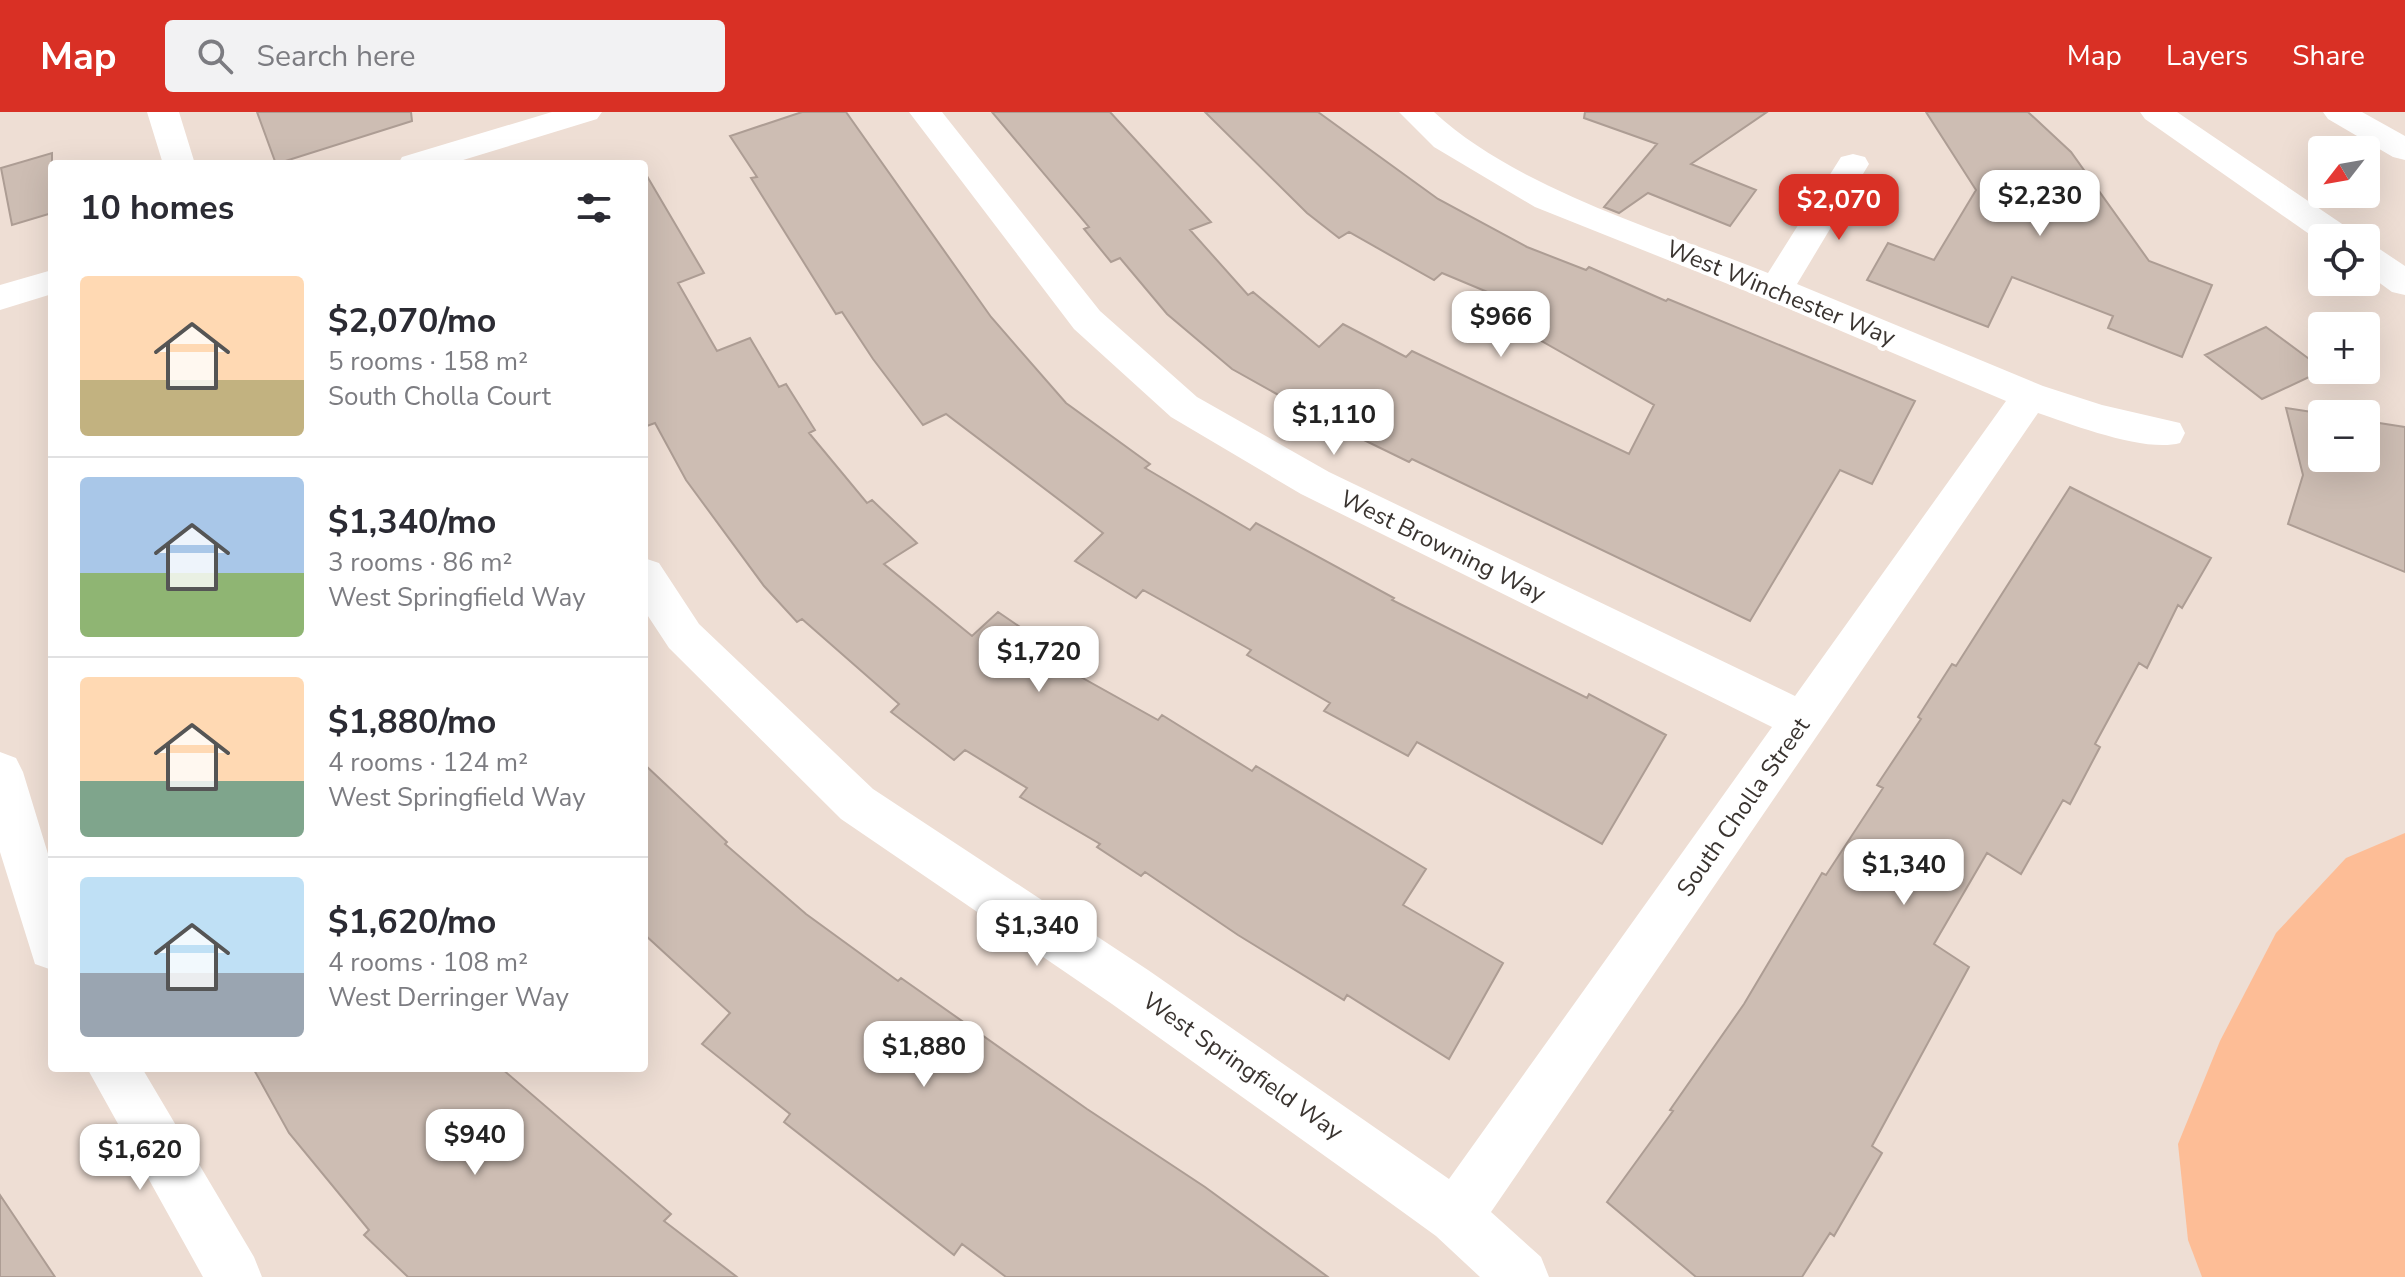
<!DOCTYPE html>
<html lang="en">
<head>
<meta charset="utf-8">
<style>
  :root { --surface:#fff; --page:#f2f2f3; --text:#2b2b33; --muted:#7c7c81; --line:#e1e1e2; --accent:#d93025 }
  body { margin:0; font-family:"Nunito Sans",sans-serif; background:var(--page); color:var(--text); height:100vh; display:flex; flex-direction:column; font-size:30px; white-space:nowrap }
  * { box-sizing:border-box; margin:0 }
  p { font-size:26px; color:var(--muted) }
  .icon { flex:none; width:44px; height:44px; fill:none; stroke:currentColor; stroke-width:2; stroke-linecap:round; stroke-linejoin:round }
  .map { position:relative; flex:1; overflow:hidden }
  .details { position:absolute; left:48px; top:48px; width:600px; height:912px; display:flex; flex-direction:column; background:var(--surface); border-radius:8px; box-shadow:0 8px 32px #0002 }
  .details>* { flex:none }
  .needle { width:52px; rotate:239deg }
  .controls { position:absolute; left:2308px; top:24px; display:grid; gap:16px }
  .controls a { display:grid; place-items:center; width:72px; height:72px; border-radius:8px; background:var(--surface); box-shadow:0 8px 32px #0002; font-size:40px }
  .price { position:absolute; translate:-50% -68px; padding:0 18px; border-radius:16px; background:#fff; color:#222; font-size:26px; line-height:52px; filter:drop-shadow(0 2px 4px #0008) }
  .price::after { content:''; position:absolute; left:50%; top:48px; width:24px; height:18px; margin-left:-12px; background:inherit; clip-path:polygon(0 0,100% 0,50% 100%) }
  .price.current { background:var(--accent); color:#fff }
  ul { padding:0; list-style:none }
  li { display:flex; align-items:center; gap:24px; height:200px; padding:0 32px }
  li+li { border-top:2px solid var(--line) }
  li span { display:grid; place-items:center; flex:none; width:224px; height:160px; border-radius:8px; color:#555 }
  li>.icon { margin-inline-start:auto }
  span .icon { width:96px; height:96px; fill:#fffc; stroke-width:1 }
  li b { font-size:34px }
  h2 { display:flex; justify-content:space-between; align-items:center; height:96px; padding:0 32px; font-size:34px }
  header { display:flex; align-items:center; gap:48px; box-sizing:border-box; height:112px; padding:0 40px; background:var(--accent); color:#fff }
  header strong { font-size:38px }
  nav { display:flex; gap:44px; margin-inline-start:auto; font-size:28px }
  .search { width:560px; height:72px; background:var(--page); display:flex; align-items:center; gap:20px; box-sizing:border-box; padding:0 28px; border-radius:8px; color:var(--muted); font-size:30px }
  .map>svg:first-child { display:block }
  .green { fill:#fdbd96 }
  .building { fill:#cdbdb3; stroke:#ad9d94; stroke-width:2 }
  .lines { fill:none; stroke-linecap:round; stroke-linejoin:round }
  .minor { fill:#fff; fill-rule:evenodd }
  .highway { fill:#fff; fill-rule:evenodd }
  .labels { text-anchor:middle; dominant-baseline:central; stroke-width:7; stroke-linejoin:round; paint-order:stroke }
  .street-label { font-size:24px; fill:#3a3430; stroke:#fff }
</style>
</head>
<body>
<header>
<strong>Map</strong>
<div class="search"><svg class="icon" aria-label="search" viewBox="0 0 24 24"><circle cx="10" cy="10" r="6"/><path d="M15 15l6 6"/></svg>Search here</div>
<nav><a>Map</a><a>Layers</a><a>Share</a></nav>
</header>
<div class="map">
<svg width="2405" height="1165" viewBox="0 0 2405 1165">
  <rect width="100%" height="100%" fill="#eeded4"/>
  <path class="green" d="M 2405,721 L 2405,1165 L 2202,1165 L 2188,1128 L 2178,1032 L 2220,929 L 2276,821 L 2346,746 Z"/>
  <path class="building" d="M 257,0 L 411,0 L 412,9 L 276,52 Z
    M 802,0 L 846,0 L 991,205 L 1066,291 L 1150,352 L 1145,356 L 1250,418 L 1256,411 L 1394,486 L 1392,488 L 1587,586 L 1589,582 L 1666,623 L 1602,732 L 1417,630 L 1408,644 L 1324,599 L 1330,591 L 1247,543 L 1251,538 L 1143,478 L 1136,486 L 1075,449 L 1103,421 L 946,302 L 923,313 L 873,247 L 842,200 L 836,202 L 751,66 L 757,65 L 730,24 Z
    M 992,0 L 1110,0 L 1211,110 L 1190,118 L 1248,183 L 1253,180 L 1319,235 L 1343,212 L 1406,245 L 1412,239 L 1629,342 L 1654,293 L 1531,223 L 1547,205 L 1442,161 L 1434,168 L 1349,120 L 1339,126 L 1307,101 L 1205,0 L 1318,0 L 1438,87 L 1527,135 L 1586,158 L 1589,155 L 1666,189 L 1668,187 L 1915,289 L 1872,372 L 1840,358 L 1750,509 L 1412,347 L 1409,350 L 1325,309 L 1232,257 L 1167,202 L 1120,146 L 1111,150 L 1084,117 L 1089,115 Z
    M 1585,0 L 1767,0 L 1691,52 L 1756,78 L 1730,114 L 1648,81 L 1619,101 L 1604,95 L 1657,32 L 1584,6 Z
    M 1926,0 L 2028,0 L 2071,40 L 2149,149 L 2212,173 L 2182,245 L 2108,216 L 2113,204 L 2012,165 L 1988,215 L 1867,168 L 1888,131 L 1934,148 L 1976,78 Z
    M 52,41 L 52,101 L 12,113 L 1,56 Z
    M 644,59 L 704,161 L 678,171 L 717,239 L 750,226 L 779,275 L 786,272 L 815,318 L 809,321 L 867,391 L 872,388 L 917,431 L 884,452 L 972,524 L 998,500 L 1061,543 L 1054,550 L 1158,608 L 1162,603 L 1252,659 L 1256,654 L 1426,757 L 1403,793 L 1503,851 L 1449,947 L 1347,883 L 1344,888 L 1238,823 L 1145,760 L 1141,764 L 1097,735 L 1100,732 L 1020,685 L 1027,676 L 965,638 L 954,648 L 891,600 L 899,592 L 802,507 L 797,510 L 764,474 L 686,368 L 655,311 L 644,315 Z
    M 2266,215 L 2324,258 L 2262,287 L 2205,243 Z
    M 2286,296 L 2325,302 L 2322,302 L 2322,346 L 2366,346 L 2366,309 L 2405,315 L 2405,460 L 2288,412 L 2303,363 Z
    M 2070,375 L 2211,446 L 2182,496 L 2178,493 L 2147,556 L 2139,551 L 2095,632 L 2100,635 L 2070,692 L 2063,688 L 2021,762 L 1987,741 L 1934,832 L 1969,855 L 1872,1034 L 1882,1041 L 1834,1124 L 1830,1121 L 1802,1165 L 1696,1165 L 1607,1090 L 1673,999 L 1670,998 L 1744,892 L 1822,761 L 1826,763 L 1883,676 L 1877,673 L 1921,607 L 1918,605 L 1952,552 L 1956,554 Z
    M 644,652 L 727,730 L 725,732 L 806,802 L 898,869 L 901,866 L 1087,997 L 1205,1075 L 1328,1165 L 1006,1165 L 962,1132 L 954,1143 L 784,1010 L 790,1002 L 702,932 L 730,901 L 644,822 Z
    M 253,956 L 501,956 L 671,1102 L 664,1109 L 737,1165 L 408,1165 L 364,1123 L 369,1118 L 289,1021 Z
    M 0,1083 L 55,1165 L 0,1165 Z"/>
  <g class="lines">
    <path class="minor" d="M 147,0 L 179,0 L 195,52 L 163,52 Z
      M 552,0 L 602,0 L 597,7 L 450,52 L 398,52 L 402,45 Z
      M 909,0 L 942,0 L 1100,199 L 1197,285 L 1329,360 L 1795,584 L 2006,289 L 1763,186 L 1535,95 L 1434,35 L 1399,0 L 1434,0 C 1517,77 1663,119 1768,161 L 1841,45 L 1853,42 L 1865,45 L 1869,52 L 1797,172 L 2043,274 L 2102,293 L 2180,311 L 2185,321 L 2180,331 C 2146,341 2073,313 2038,301 L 1491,1100 L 1541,1145 L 1549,1165 L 1480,1165 L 1436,1124 L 1378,1082 L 1112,892 L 841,707 L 669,536 L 644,498 L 644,446 L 659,451 L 699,512 L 873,677 L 1148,858 L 1449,1067 L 1772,615 L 1301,382 L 1171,305 L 1074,217 Z
      M 52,158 L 52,182 L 0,198 L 0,173 Z
      M 0,640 L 16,646 L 23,660 L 52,755 L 52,858 L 35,852 L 0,740 Z
      M 87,956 L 142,956 L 254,1145 L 262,1165 L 203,1165 Z"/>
    <path class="highway" d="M 2140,0 L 2177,0 L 2351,118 L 2356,126 L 2322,126 L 2322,131 L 2145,7 Z
      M 2323,0 L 2362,0 L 2405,24 L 2405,48 L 2393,45 L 2328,7 Z
      M 2366,132 L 2378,136 L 2405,154 L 2405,183 L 2392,180 L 2366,161 Z"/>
  </g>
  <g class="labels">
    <g class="street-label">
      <text transform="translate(1781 181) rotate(22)">West Winchester Way</text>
      <text transform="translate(1443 434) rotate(26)">West Browning Way</text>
      <text transform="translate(1743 695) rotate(-55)">South Cholla Street</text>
      <text transform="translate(1243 954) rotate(35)">West Springfield Way</text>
    </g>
  </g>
</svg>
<div class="controls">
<a><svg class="needle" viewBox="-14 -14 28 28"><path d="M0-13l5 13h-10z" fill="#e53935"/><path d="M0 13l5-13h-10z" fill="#7c7c81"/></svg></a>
<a><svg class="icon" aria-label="locate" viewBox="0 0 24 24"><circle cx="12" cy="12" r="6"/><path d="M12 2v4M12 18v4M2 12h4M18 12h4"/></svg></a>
<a>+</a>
<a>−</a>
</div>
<b class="price" style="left:2040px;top:126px">$2,230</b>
<b class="price current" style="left:1839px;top:130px">$2,070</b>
<b class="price" style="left:1501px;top:247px">$966</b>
<b class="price" style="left:1334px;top:345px">$1,110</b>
<b class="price" style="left:1039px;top:582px">$1,720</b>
<b class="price" style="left:1904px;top:795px">$1,340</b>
<b class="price" style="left:1037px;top:856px">$1,340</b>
<b class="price" style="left:924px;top:977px">$1,880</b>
<b class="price" style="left:475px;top:1065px">$940</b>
<b class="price" style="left:140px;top:1080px">$1,620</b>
<section class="details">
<h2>10 homes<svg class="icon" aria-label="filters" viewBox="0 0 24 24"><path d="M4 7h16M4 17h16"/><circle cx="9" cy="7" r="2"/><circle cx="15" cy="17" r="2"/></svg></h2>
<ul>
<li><span style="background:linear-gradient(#ffd9b3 65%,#c2b280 0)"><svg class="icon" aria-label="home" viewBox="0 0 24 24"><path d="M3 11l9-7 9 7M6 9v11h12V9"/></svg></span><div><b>$2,070/mo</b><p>5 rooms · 158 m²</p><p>South Cholla Court</p></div></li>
<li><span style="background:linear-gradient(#a9c7e8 60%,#8fb573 0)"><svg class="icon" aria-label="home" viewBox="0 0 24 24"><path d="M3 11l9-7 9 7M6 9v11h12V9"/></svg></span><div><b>$1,340/mo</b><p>3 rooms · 86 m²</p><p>West Springfield Way</p></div></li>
<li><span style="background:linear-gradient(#ffd9b3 65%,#7fa58c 0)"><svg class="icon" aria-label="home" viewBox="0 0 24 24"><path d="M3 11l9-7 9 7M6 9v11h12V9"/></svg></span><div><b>$1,880/mo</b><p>4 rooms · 124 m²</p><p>West Springfield Way</p></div></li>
<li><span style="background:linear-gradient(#bfe0f5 60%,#9aa5b1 0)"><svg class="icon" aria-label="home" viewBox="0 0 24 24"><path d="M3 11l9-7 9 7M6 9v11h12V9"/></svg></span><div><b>$1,620/mo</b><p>4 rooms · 108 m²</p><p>West Derringer Way</p></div></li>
</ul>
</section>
</div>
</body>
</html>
